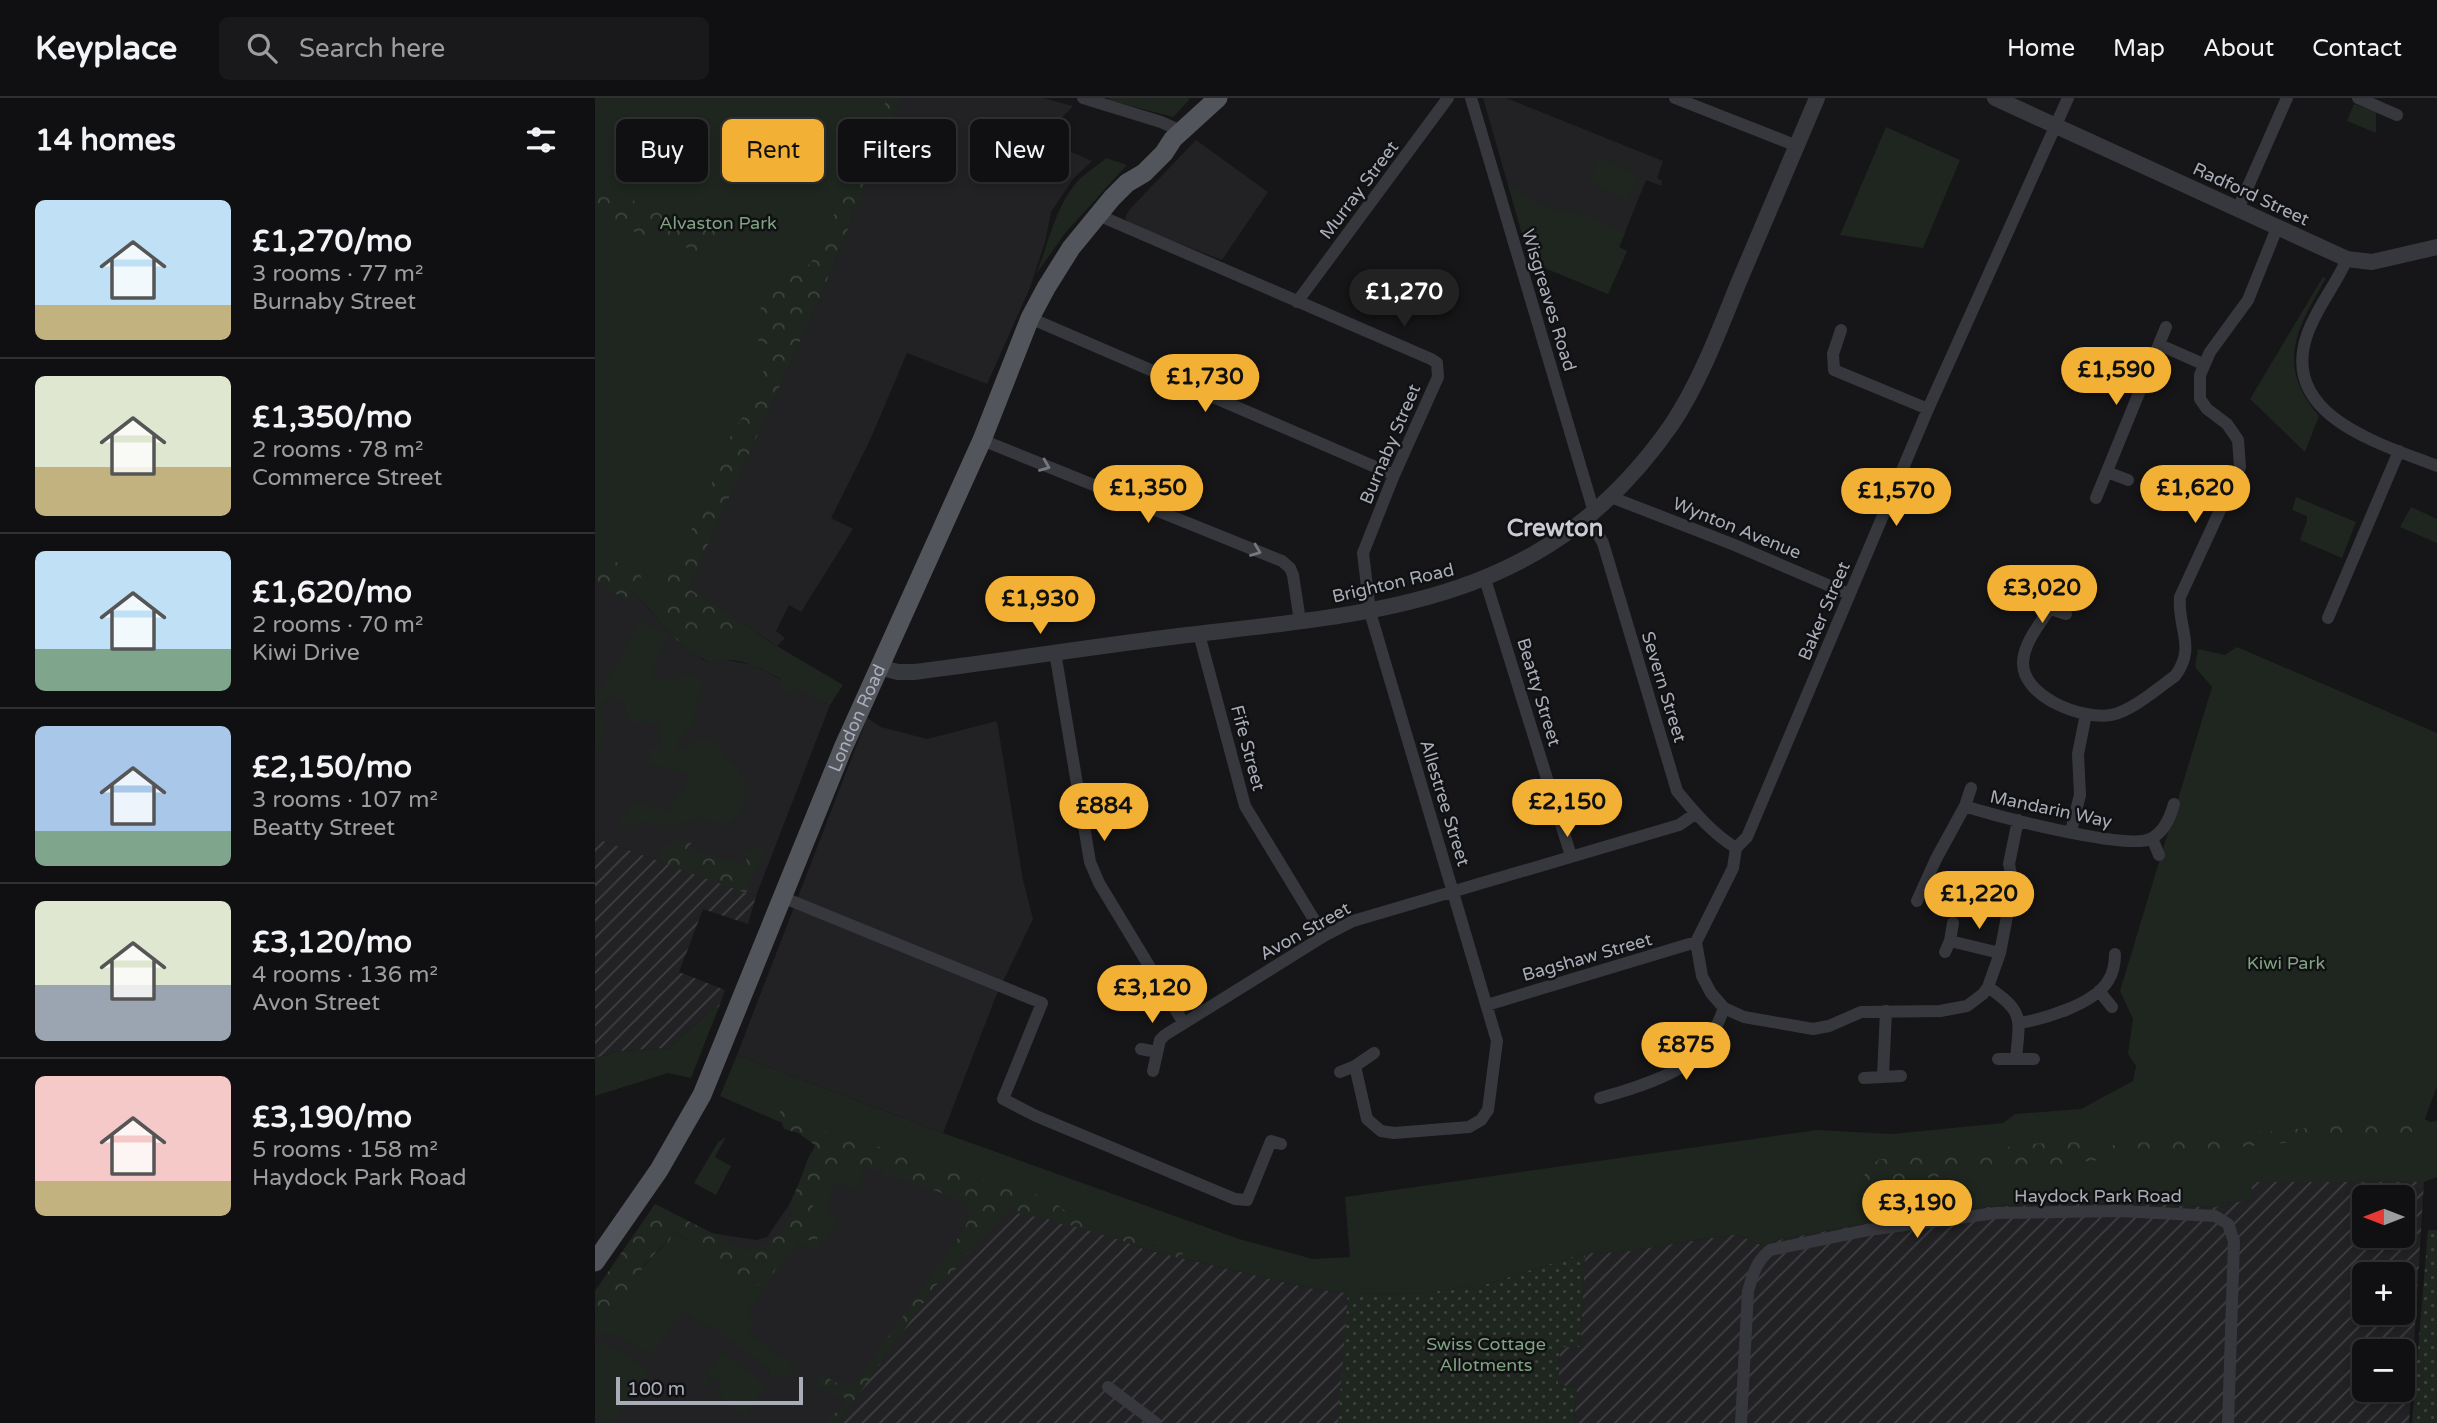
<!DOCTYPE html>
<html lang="en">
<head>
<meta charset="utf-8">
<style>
  :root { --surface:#101012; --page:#19191b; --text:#f1f3f6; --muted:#9c9d9f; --line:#303032; --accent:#f2b134 }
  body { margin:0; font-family:"Varela Round",sans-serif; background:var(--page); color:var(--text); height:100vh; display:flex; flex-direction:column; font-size:26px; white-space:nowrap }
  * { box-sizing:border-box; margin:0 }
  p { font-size:23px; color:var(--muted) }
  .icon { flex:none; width:38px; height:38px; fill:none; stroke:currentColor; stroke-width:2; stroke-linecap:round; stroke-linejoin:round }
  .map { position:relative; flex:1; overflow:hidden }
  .details { display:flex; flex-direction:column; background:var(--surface); width:595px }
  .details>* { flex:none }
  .top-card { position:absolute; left:21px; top:21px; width:665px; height:63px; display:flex; gap:14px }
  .needle { width:46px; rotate:270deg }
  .fabs { position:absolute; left:1757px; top:1087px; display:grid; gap:14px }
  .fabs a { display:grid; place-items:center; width:63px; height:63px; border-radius:10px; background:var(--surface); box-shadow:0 4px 10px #0003,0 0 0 2px var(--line); font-size:35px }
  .scale { position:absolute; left:21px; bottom:18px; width:187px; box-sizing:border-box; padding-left:7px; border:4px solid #a8adb8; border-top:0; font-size:19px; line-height:24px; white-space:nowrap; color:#a8adb8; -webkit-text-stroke:5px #111113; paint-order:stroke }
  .price { position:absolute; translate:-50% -60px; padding:0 16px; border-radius:24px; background:var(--accent); color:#111; font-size:23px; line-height:46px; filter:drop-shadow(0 2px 4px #0008) }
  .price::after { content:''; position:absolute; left:50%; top:42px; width:21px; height:16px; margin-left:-10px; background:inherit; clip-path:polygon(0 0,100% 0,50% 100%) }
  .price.selected { background:#222; color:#fff }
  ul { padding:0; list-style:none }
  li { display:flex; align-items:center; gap:21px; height:175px; padding:0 35px }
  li+li { border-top:2px solid var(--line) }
  li span { display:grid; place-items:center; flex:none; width:196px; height:140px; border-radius:10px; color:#555 }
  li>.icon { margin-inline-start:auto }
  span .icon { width:84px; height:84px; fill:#fffc; stroke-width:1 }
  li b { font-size:30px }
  h2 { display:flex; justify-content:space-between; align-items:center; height:84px; padding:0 35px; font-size:30px }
  .tag { padding:0 24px; border-radius:10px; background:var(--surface); box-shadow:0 4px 10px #0003,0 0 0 2px var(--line); font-size:24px; line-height:63px }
  .tag.selected { background:var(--accent); color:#111 }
  header { display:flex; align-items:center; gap:42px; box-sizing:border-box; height:98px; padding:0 35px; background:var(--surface); border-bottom:2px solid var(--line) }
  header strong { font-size:33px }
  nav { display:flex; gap:38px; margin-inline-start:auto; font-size:24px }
  .search { width:490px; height:63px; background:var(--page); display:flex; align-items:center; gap:18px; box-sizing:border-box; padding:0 24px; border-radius:10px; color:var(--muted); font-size:26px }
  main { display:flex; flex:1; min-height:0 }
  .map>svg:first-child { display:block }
  .built { fill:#222225 }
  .industrial { fill:url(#industrial-furrows); fill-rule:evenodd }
  .green { fill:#1e261f }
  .forest { fill:url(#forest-crowns) }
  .garden { fill:url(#garden-dots) }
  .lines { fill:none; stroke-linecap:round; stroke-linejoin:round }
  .minor { stroke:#37383d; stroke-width:12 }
  .tertiary { stroke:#37383d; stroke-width:16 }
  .primary { stroke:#53555c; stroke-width:19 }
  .oneway { stroke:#757881 }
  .labels { text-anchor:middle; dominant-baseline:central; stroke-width:5; stroke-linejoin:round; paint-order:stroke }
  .street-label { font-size:18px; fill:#a8adb8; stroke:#111113 }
  .park-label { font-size:18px; fill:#7fa381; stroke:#111113 }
  .district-label { font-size:24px; font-weight:bold; fill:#c9ccd4; stroke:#111113 }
</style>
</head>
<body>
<header>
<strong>Keyplace</strong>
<div class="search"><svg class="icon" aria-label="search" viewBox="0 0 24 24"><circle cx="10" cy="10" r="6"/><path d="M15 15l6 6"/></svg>Search here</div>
<nav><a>Home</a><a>Map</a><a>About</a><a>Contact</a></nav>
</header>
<main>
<section class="details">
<h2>14 homes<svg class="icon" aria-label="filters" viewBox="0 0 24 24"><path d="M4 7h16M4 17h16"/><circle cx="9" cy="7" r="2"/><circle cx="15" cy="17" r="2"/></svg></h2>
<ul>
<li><span style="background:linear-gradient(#bfe0f5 75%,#c2b280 0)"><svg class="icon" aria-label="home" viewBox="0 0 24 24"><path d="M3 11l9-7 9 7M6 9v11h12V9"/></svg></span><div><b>£1,270/mo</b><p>3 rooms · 77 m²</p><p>Burnaby Street</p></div></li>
<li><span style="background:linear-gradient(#dfe7d0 65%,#c2b280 0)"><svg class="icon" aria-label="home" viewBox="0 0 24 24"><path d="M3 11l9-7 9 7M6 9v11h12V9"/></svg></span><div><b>£1,350/mo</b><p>2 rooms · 78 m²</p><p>Commerce Street</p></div></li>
<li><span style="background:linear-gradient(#bfe0f5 70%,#7fa58c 0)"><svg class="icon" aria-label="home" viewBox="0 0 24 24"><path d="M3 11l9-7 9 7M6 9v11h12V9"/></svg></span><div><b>£1,620/mo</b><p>2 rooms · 70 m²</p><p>Kiwi Drive</p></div></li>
<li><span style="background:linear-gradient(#a9c7e8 75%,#7fa58c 0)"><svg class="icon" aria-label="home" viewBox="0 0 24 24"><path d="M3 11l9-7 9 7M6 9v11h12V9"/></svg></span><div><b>£2,150/mo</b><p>3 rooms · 107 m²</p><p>Beatty Street</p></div></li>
<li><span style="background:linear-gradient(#dfe7d0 60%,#9aa5b1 0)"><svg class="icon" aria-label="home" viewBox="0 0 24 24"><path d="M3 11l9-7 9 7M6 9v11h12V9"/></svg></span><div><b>£3,120/mo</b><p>4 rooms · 136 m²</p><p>Avon Street</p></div></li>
<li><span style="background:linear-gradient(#f6c9c9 75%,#c2b280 0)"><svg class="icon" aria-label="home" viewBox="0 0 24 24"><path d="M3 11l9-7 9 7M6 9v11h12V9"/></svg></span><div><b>£3,190/mo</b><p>5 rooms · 158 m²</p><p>Haydock Park Road</p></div></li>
</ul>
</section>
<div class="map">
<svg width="1842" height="1325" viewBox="0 0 1842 1325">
  <defs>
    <pattern id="industrial-furrows" width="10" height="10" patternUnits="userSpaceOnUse" patternTransform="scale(1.75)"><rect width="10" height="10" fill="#222225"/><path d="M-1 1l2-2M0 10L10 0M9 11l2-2" fill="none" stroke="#3f3f43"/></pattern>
    <pattern id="forest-crowns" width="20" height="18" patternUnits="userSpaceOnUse" patternTransform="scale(1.75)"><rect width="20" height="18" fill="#1e261f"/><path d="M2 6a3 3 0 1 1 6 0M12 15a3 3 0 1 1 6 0" fill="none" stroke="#3c433d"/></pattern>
    <pattern id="garden-dots" width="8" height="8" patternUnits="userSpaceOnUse" patternTransform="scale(1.75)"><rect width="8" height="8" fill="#1e261f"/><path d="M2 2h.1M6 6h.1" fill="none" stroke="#3c433d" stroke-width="1.8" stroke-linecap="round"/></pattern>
  </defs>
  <rect width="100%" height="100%" fill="#161618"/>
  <path class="built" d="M 306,0 L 448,0 L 478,8 L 447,41 L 497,63 L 478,81 L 456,114 L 450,144 L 434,192 L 392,286 L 312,255 L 275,342 L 236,420 L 258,431 L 206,514 L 194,507 L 181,533 L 190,540 L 182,548 L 92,491 L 226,197 Z
    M 888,0 L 911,0 L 1068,63 L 1062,80 L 1067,83 L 1066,88 L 1051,82 L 1024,149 L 1032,153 L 1013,196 L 935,164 Z
    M 601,42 L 673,94 L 627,162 L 535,126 L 530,120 L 534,112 Z
    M 0,469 L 36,490 L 78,539 L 108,562 L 116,565 L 127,561 L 158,567 L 235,607 L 161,798 L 0,740 Z
    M 272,620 L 286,629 L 332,641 L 402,623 L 428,782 L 438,821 L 401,898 L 348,1035 L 142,957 Z
    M 238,1042 L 403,1099 L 243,1325 L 0,1325 L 0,1193 L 116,1135 L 161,1142 L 172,1139 Z"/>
  <path class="industrial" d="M 0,740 L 161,798 L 153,826 L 108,811 L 84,874 L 130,892 L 124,909 L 114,913 L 75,950 L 25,953 L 0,960 Z
    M 1657,1084 L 1829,1084 L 1814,1325 L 979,1325 L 982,1289 L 963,1287 L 965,1249 L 985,1249 L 990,1155 L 1026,1154 L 1141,1136 L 1169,1148 L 1187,1141 L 1279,1124 L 1399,1108 L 1527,1105 L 1620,1109 L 1629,1105 L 1656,1102 ZM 1769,1099 L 1808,1099 L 1808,1138 L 1769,1138 ZM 1769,1176 L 1808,1176 L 1808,1214 L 1769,1214 ZM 1769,1253 L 1808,1253 L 1808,1292 L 1769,1292 Z
    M 403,1099 L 468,1120 L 549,1151 L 714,1190 L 753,1195 L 745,1325 L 243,1325 Z"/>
  <path class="green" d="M 0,0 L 306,0 L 226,197 L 93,490 L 170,541 L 248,587 L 235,607 L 203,591 L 194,597 L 183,591 L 186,581 C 164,570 140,556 116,565 C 82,550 63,519 38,493 C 29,483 12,476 0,469 Z
    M 514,0 L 592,0 L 595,1 L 578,19 L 513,2 Z
    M 1759,6 L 1781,14 L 1781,35 L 1752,23 Z
    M 1291,29 L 1365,62 L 1328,150 L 1245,137 Z
    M 511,60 L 532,67 L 471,134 L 441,176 C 454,145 459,112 481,85 C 489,76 501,69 511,60 Z
    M 1005,60 L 1044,76 L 1033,102 L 994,85 Z
    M 913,86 L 922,90 L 930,99 L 968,115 L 971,110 L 1030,135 L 1024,149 L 1032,153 L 1013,196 L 935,164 Z
    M 1728,179 L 1731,180 C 1702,231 1680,267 1724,318 L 1710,354 L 1655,301 Z
    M 1701,399 L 1761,424 L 1747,460 L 1705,442 L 1712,422 L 1712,418 L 1697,412 Z
    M 1816,409 L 1842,421 L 1842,445 L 1805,429 Z
    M 44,523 L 73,538 L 55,579 L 76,583 C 87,574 98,573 108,584 L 106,598 L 102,604 L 99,626 L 82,642 L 82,652 C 92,648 105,640 118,643 C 126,645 127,654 131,660 C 136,665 143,670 146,676 C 157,693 149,720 130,727 L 103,719 L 78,729 L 52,724 L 37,728 L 24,725 L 25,715 L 32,717 L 37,703 L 75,713 L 80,695 L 88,696 L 94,675 L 55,666 L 55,649 L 66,649 L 65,625 L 36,624 L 36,619 L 32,618 L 29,604 L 20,599 L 9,602 L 4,611 L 8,622 L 11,624 L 3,651 L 0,650 L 0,600 L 24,564 Z
    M 1642,549 L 1842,635 L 1842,988 L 1830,1021 L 1835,1024 L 1842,1023 L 1842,1079 L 1829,1084 L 1657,1084 L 1657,1102 L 1629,1105 L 1620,1109 L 1527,1105 L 1399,1108 L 1279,1124 L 1187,1141 L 1169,1148 L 1141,1136 L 1026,1154 L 990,1155 L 892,1186 L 823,1196 L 753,1195 L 714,1190 L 549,1151 L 468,1120 L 180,1022 L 125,998 L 142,957 L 348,1035 L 644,1141 L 718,1161 L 755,1159 L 750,1099 L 1222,1032 L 1297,1036 L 1408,1025 L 1420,1016 L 1486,1011 L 1538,983 L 1541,968 L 1533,956 L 1538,921 L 1525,893 L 1617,589 L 1600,569 L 1603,551 L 1630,557 Z
    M 124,909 L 96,980 L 73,975 L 0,998 L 0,960 L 25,953 L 75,950 L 114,913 Z
    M 131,1039 L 120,1059 L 136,1068 L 121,1097 L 99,1085 L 123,1044 Z
    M 247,1060 L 261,1063 L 270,1069 L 262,1092 L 239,1086 L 232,1115 L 242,1119 L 238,1134 L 224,1150 L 213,1150 L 205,1144 L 151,1216 L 159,1223 L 152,1234 L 201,1269 L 190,1283 L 181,1276 L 178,1280 L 174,1277 L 176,1272 L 116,1228 L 103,1224 L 88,1213 L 58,1258 L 22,1237 L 0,1236 C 0,1217 21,1208 34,1195 C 40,1188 43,1175 50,1167 C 59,1155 72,1147 79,1134 L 142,1171 L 139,1182 L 145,1192 L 161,1190 L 168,1182 L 183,1152 L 221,1122 L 218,1115 L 222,1087 L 238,1080 Z
    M 10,1246 L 21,1249 L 52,1272 L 53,1278 L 20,1323 L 13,1322 L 8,1325 L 0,1320 L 0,1247 Z
    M 127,1254 L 172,1287 L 149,1318 L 118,1292 L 121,1289 L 125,1291 L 127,1286 L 117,1278 L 113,1283 L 117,1286 L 115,1290 L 106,1284 Z"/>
  <path class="forest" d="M 293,0 L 306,0 L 226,197 L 93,490 L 170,541 C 148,541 128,528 106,535 L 101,555 L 78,539 L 62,520 L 74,506 L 69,485 L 73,474 L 108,410 L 132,344 L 147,320 L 177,255 L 174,247 L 160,241 C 159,222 169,208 170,189 L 177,183 L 185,184 L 189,180 L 183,176 L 183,167 L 202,171 L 216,166 L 230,122 L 242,115 L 250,95 L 249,84 L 254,73 L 266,55 Z
    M 13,91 L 35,97 L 41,106 L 43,117 C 50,118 53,116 59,114 C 75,110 97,119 106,133 L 117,129 L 123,136 L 124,147 L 116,154 L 98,155 L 95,150 L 76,147 L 75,142 L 64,138 L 49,139 L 46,135 L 36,133 L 32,126 L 8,122 L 0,123 L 0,98 Z
    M 0,452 L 17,458 L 18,465 L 26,464 L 45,476 L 50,488 L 36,494 L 30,502 L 0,481 Z
    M 80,742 L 96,744 L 94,752 L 133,763 L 137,762 L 144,767 L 152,764 L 150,756 L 169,749 L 165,766 L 152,782 L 155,788 L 151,795 L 70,766 L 64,755 L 68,749 Z
    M 191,1007 L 208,1015 L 207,1024 L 245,1040 L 257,1036 L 293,1053 L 346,1071 L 380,1079 L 456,1101 L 469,1112 L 502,1126 L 513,1130 L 521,1130 L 537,1138 L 558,1142 L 588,1155 L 587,1161 L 475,1127 L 461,1125 L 457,1122 L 425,1116 L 415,1109 L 378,1152 L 363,1162 L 360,1172 L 341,1187 L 243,1325 L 231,1325 L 238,1315 L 245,1315 L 251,1301 C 242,1292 229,1297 220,1287 L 226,1277 C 238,1280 246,1293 260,1286 L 369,1132 L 375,1118 L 373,1107 L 364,1101 L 248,1061 L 238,1080 L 223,1087 C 226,1096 226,1101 218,1106 C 218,1119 223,1129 222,1142 L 197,1142 L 183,1152 L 180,1158 L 183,1166 L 177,1178 C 162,1184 162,1194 145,1192 L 138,1182 L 142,1171 L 79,1134 L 73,1145 L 67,1148 L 50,1166 L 40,1182 L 36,1194 L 8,1217 L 0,1228 L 0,1193 L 60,1106 L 152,1153 L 161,1151 L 187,1135 L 197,1116 L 194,1107 C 201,1093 207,1078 212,1063 C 214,1057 218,1054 220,1047 L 203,1035 L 189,1031 L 184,1015 Z
    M 1805,1022 L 1816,1025 L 1820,1030 L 1818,1034 L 1542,1058 L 1521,1059 L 1516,1053 L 1518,1047 Z
    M 1501,1043 L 1506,1046 L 1508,1060 L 1505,1062 L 1365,1076 L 1268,1088 L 1266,1084 L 1274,1068 L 1285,1061 L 1370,1056 L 1431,1046 Z"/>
  <path class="garden" d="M 1833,1132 L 1842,1132 L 1842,1325 L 1817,1325 Z
    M 990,1155 L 985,1249 L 965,1249 L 963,1287 L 982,1289 L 979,1325 L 743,1325 L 753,1195 L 823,1196 L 892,1186 Z"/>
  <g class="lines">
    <path class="minor" d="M 488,0 L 566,24 L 586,33
      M 876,0 L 999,414
      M 1080,0 L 1202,48
      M 1763,0 L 1802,17
      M 1643,111 L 1692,0
      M 503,117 L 836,261 L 842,265 L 843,279 L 799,377 L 768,455 L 775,514 L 902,943 L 893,1012 L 886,1022 L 874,1029 L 799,1035 L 786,1033 L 772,1021 L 760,968 L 779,955
      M 1752,161 C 1741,187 1721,210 1712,237 C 1684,318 1786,346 1842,368
      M 702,204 L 853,0
      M 435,220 L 799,377
      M 1246,232 L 1238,256 L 1239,272 L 1333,311
      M 1565,247 L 1608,266
      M 387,342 L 687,463 L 695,470 L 698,477 L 705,523
      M 1512,374 L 1533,382
      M 1016,399 L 1137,446 L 1254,496
      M 1501,400 L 1571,229
      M 993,419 L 1008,445 L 1082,693 C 1100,715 1117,735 1141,750
      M 890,481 L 976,758
      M 1435,504 L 1471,516
      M 1454,512 C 1444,527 1429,545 1428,564 C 1427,599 1487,622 1516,617 C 1537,613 1563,590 1580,578 C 1602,549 1582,530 1585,499 L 1645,369 L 1643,342 L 1632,326 L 1612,311 L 1605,301 L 1605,277 L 1615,254 L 1653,202 L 1682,130
      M 1733,520 L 1804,353
      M 604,536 L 650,708 L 729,838
      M 460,554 L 495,764 L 504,785 L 588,924
      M 1370,708 L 1376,690
      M 1476,733 L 1485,697 L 1483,656 L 1491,616
      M 1557,740 L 1564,757
      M 1329,787 L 1346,796
      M 187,799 L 447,905 L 408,1001 L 441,1018 L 640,1101 L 652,1102 L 676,1043 L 686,1046
      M 1322,803 L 1341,761 L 1370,708 C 1398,718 1532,752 1555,741 C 1569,735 1575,720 1579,706
      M 1355,843 L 1405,855
      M 1101,844 L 1138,770 L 1141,750 L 1152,739 L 1333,311 L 1473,0
      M 1101,844 L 1107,878 L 1116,895 L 1129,910 L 1149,919 L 1218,931 L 1234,928 L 1266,914 L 1345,913 L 1372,908 L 1388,896 L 1393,889 L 1405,855 L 1418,787 L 1414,766 L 1423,722
      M 1350,854 L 1355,843 L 1358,825
      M 1393,889 C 1429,914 1425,919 1421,960
      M 1504,893 L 1517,909
      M 892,907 L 1101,844
      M 1424,925 C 1450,921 1499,906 1513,883 C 1519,874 1520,865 1520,856
      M 546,951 L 562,954
      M 1403,961 L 1439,961
      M 558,973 L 565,942 L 570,937 L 729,838 L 758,823 L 1084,727 L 1100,716
      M 745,974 L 760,968
      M 1288,978 L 1291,913
      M 1269,980 L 1306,978
      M 1005,1000 C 1034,992 1085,977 1106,954 C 1117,942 1123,925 1129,910
      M 513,1289 L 561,1325
      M 1146,1325 L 1153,1193 C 1158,1176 1161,1164 1175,1152 L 1273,1132 L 1401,1115 L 1524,1113 L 1620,1118 L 1633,1126 L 1639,1143 L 1633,1325"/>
    <path class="tertiary" d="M 1400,0 L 1752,161 L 1777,164 L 1842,149
      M 283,569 L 303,574 L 319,574 C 407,563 495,549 584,538 C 784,514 951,508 1077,326 C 1105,284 1124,233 1143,186 C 1169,124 1196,62 1222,0"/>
    <path class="primary" id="s1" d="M 0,1164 L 64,1072 L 107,997 L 248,650 L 387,342 L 435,220 L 451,190 L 476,150 L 517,100 L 532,85 L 549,75 L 569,55 L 578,41 L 623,0"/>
  </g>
  <defs><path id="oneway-chevron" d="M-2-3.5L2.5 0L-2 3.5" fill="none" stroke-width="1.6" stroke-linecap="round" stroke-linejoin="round" transform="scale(1.75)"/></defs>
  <g class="oneway">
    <use href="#oneway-chevron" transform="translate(450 368) rotate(22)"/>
    <use href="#oneway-chevron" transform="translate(661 453) rotate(22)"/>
  </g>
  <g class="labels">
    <g class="street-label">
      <text transform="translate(764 92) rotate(-53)">Murray Street</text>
      <text transform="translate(1656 96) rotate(25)">Radford Street</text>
      <text transform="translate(954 202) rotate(73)">Wisgreaves Road</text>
      <text transform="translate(795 346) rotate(-67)">Burnaby Street</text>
      <text transform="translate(1142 430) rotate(22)">Wynton Avenue</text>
      <text transform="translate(798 485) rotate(-13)">Brighton Road</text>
      <text transform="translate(1229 513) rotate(-67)">Baker Street</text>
      <text transform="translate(1069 589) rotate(73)">Severn Street</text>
      <text transform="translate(944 594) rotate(73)">Beatty Street</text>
      <text stroke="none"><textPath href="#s1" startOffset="606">London Road</textPath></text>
      <text transform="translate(653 650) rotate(75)">Fife Street</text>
      <text transform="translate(850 705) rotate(73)">Allestree Street</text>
      <text transform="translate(1456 711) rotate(12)">Mandarin Way</text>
      <text transform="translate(710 833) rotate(-29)">Avon Street</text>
      <text transform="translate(992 859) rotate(-16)">Bagshaw Street</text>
      <text x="1503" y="1098">Haydock Park Road</text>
    </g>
    <g class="park-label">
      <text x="123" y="125">Alvaston Park</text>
      <text x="1691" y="865">Kiwi Park</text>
      <text x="891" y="1246">Swiss Cottage<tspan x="891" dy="21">Allotments</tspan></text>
    </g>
    <g class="district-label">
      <text x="960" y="430">Crewton</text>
    </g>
  </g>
</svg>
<div class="fabs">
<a><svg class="needle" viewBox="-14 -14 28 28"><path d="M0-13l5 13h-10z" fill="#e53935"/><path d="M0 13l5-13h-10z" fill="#9c9d9f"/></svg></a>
<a>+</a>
<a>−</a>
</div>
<div class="scale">100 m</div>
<b class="price selected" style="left:809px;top:231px">£1,270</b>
<b class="price" style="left:1521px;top:309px">£1,590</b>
<b class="price" style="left:610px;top:316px">£1,730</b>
<b class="price" style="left:553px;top:427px">£1,350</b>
<b class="price" style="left:1600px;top:427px">£1,620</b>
<b class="price" style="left:1301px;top:430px">£1,570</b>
<b class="price" style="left:1447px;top:527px">£3,020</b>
<b class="price" style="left:445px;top:538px">£1,930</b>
<b class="price" style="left:972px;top:741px">£2,150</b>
<b class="price" style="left:509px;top:745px">£884</b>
<b class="price" style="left:1384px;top:833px">£1,220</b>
<b class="price" style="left:557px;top:927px">£3,120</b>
<b class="price" style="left:1091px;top:984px">£875</b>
<b class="price" style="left:1322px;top:1142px">£3,190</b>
<div class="top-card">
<a class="tag">Buy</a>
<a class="tag selected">Rent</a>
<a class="tag">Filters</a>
<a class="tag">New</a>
</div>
</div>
</main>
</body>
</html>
